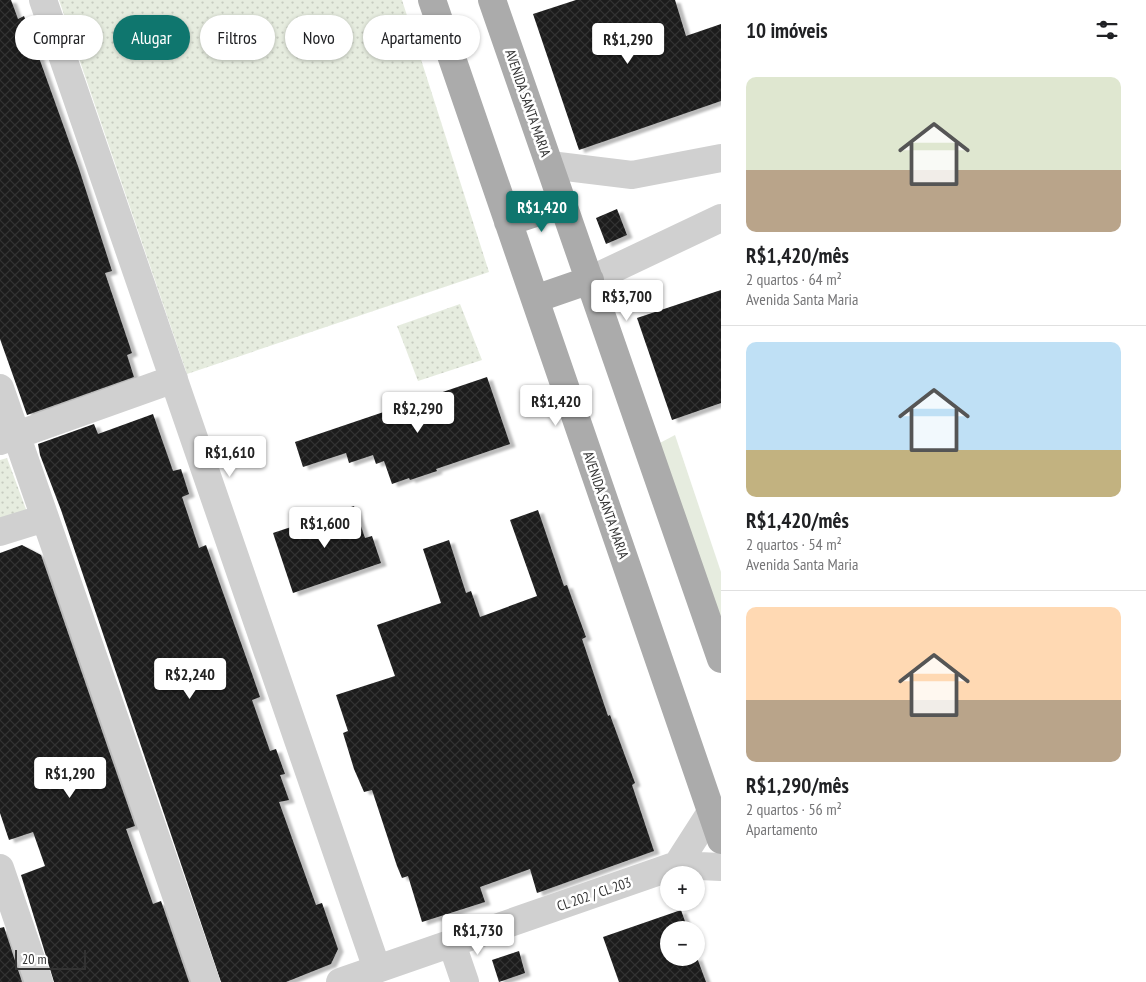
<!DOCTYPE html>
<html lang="pt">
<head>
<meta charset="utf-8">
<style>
  :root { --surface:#fff; --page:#f6f6f6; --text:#202124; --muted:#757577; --line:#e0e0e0; --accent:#0f766e }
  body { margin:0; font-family:"PT Sans Narrow",sans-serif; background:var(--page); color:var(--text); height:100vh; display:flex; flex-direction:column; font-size:19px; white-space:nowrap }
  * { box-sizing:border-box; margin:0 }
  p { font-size:16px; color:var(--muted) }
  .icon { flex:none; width:28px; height:28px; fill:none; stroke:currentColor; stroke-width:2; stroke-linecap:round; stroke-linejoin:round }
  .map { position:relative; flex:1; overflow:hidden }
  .panel { display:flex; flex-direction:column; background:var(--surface); width:425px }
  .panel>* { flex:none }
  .top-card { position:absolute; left:15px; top:15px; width:475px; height:45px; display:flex; gap:10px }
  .tools { position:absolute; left:660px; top:866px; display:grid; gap:10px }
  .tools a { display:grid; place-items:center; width:45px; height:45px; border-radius:50%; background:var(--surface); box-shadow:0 1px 4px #0004; font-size:25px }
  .scale { position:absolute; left:15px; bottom:12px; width:71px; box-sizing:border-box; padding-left:5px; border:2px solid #333; border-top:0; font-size:14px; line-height:18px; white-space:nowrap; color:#333; -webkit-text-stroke:4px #fff; paint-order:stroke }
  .price { position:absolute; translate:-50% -42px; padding:0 11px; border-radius:5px; background:#fff; color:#222; font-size:16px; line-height:32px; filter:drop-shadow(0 1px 2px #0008) }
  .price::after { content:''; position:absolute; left:50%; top:30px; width:15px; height:11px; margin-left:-8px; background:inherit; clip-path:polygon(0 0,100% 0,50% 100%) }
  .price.active { background:var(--accent); color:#fff }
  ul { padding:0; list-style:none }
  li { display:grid; align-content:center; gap:10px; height:265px; padding:0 25px }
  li+li { border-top:1px solid var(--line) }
  li span { display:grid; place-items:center; height:155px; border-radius:10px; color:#555 }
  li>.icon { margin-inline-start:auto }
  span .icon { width:90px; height:90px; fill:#fffc; stroke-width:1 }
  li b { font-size:21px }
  h2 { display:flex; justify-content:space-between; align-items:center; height:60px; padding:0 25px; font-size:21px }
  .chip { padding:0 18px; border-radius:22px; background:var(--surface); box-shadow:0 1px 4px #0004; font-size:18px; line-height:45px }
  .chip.active { background:var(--accent); color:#fff }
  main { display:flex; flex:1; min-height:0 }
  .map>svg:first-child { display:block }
  .green { fill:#e6ecdf }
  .park { fill:url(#park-dots) }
  .building { fill:url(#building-cross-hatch); filter:url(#shadow) }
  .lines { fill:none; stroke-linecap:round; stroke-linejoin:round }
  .minor { stroke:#d0d0d0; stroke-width:28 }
  .major { stroke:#ababab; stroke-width:28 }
  .labels { text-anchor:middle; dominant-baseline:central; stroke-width:5; stroke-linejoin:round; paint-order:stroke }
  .street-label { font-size:14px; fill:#333; stroke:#fff }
</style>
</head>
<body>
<main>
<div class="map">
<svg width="721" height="982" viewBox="0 0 721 982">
  <defs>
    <pattern id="park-dots" width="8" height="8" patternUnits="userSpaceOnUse" patternTransform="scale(1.25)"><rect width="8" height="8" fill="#e6ecdf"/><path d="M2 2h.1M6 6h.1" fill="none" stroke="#c6cbc0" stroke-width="1.8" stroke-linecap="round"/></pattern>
    <pattern id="building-cross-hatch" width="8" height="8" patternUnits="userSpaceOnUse" patternTransform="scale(1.25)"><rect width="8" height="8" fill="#1a1a1a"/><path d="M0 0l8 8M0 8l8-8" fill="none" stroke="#333"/></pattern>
    <filter id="shadow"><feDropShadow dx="5.5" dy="3" stdDeviation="1" flood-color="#0004"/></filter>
  </defs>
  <rect width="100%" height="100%" fill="#fff"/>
  <path class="green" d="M 675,435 L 721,572 L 721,638 L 656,445 Z"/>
  <path class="park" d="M 59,0 L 402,0 L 489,272 L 187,374 Z
    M 460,304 L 482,360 L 418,381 L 397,326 Z
    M 7,458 L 27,512 L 0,521 L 0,460 Z"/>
  <path class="building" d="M 0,0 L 11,0 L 18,19 L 24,16 L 79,169 L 112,271 L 105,273 L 132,353 L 127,355 L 134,377 L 27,415 L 0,339 Z
    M 576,0 L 675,0 L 686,36 L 721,24 L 721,101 L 579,150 L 533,14 Z
    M 617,209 L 627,235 L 606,244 L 596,218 Z
    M 721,290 L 721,403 L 672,420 L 637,318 Z
    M 487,377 L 510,444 L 436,469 L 437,471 L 410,480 L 409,478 L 392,484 L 384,461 L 376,464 L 373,455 L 349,463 L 346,453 L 303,467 L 295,442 Z
    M 153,414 L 173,471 L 181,469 L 189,494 L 182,497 L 199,548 L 206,545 L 251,671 L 260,697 L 252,700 L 270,751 L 276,749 L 285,774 L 280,775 L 289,800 L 279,802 L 316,905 L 322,903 L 338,949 L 331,964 L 286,982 L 221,982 L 61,510 L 40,455 L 38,444 L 94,424 L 98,434 Z
    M 354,506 L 365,538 L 372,536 L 381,563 L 293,593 L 273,533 Z
    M 538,510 L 564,586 L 567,585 L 586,637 L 582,639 L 608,716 L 610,715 L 635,783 L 632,785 L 654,851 L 537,893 L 530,869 L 480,887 L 485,902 L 422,922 L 408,876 L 402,878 L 397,866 L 372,790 L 364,792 L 354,769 L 343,733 L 348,731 L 336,695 L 395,676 L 377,625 L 441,603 L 423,549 L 449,540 L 466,593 L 471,591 L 480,617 L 537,596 L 510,520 Z
    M 22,545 L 41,555 L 135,826 L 126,829 L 153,904 L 161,901 L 189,982 L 54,982 L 21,875 L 45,866 L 33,832 L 9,840 L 0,813 L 0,553 Z
    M 681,910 L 688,930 L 669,930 L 669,958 L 696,958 L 696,955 L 706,982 L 619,982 L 603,937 Z
    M 4,927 L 22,982 L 0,982 L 0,928 Z
    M 519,951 L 525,973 L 499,982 L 492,960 Z"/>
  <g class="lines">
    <path class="minor" d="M 43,0 L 377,969
      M 550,165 L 632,175 L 721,158
      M 590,280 L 721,218
      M 0,388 L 206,982
      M 0,441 L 174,379
      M 0,532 L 45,518
      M 677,865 L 711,812
      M 0,868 L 39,982
      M 452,944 L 465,982
      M 340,982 L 677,865 L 721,867"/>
    <path class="major" d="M 432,0 L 721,840
      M 492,0 L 721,659
      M 508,222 L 563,204
      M 535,299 L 590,280"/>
  </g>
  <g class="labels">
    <g class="street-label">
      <text transform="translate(528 103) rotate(71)">AVENIDA SANTA MARIA</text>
      <text transform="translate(606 505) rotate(71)">AVENIDA SANTA MARIA</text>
      <text transform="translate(594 894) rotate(-19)">CL 202 / CL 203</text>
    </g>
  </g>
</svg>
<div class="tools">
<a>+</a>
<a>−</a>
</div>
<div class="scale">20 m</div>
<b class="price" style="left:628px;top:65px">R$1,290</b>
<b class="price active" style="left:542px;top:233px">R$1,420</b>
<b class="price" style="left:627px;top:322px">R$3,700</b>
<b class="price" style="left:556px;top:427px">R$1,420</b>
<b class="price" style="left:418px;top:434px">R$2,290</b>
<b class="price" style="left:230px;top:478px">R$1,610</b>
<b class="price" style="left:325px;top:549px">R$1,600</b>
<b class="price" style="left:190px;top:700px">R$2,240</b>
<b class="price" style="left:70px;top:799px">R$1,290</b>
<b class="price" style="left:478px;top:956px">R$1,730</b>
<div class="top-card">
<a class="chip">Comprar</a>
<a class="chip active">Alugar</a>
<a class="chip">Filtros</a>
<a class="chip">Novo</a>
<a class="chip">Apartamento</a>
</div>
</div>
<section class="panel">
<h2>10 imóveis<svg class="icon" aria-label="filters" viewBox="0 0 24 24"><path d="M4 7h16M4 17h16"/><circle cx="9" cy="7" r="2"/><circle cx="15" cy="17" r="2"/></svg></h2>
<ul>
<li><span style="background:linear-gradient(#dfe7d0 60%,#b9a48a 0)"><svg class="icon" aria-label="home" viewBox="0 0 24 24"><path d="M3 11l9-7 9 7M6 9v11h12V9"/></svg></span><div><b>R$1,420/mês</b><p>2 quartos · 64 m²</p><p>Avenida Santa Maria</p></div></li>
<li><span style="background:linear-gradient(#bfe0f5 70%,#c2b280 0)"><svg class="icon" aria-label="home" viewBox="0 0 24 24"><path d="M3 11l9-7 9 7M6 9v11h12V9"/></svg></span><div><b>R$1,420/mês</b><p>2 quartos · 54 m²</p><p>Avenida Santa Maria</p></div></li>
<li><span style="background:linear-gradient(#ffd9b3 60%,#b9a48a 0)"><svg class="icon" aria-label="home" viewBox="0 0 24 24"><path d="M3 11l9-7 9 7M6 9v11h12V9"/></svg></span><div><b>R$1,290/mês</b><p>2 quartos · 56 m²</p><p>Apartamento</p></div></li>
</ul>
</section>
</main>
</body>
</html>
